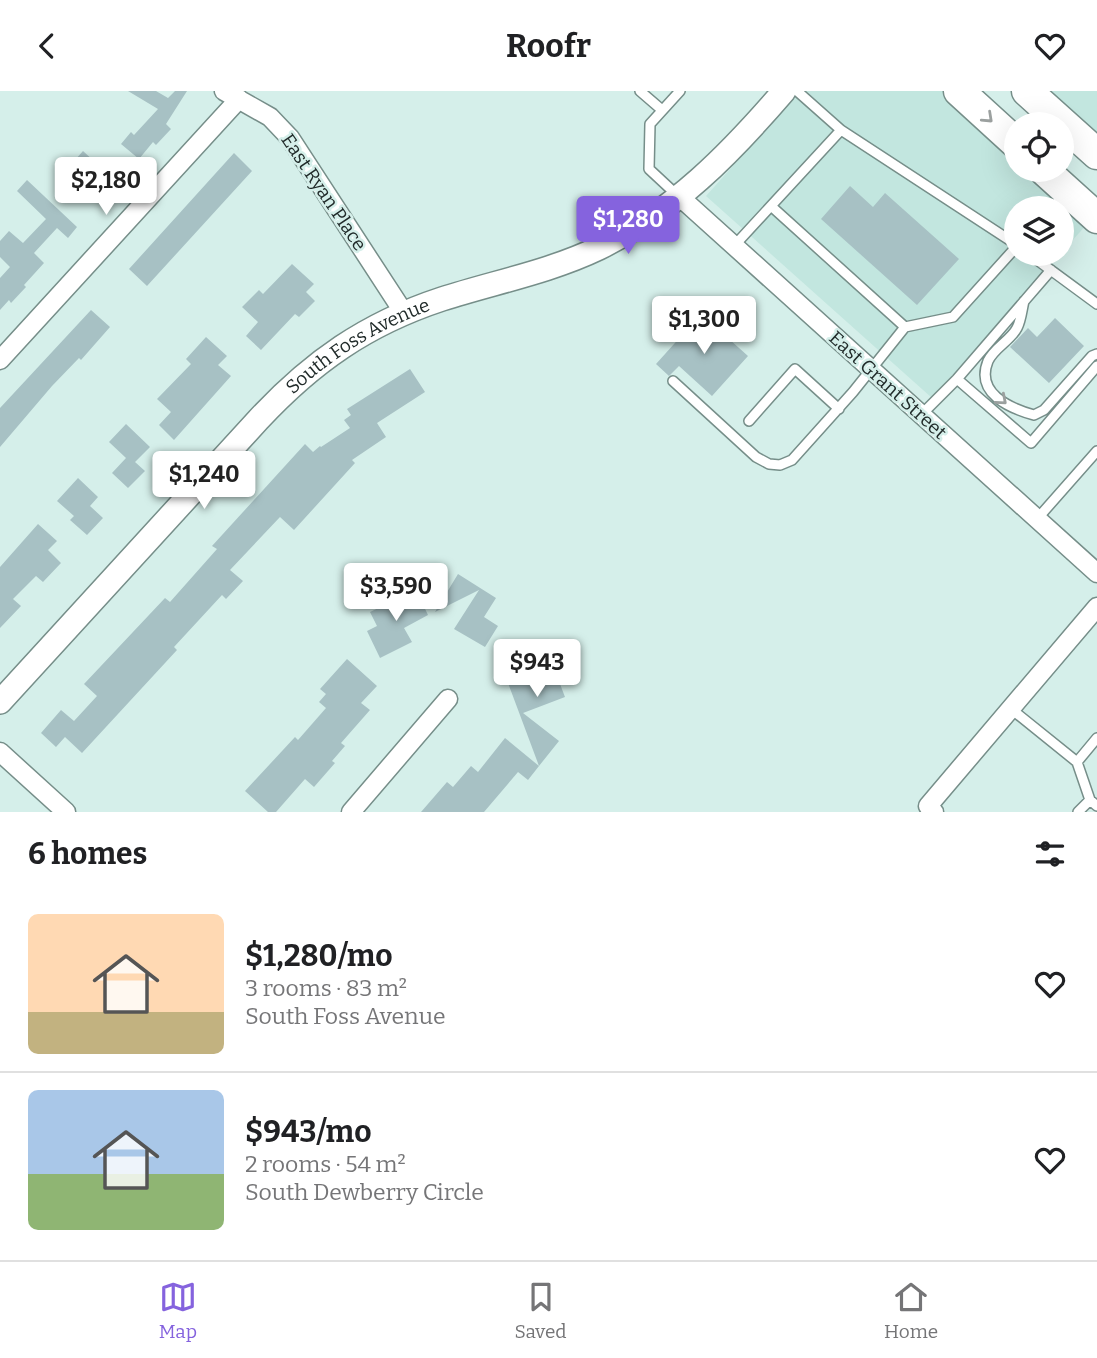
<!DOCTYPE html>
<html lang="en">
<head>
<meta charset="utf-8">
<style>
  :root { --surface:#fff; --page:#f2f2f2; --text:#202124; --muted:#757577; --line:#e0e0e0; --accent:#8563de }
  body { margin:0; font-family:Bitter,serif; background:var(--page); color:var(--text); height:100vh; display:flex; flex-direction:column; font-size:26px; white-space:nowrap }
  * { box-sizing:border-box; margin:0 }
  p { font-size:23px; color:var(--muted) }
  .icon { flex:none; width:38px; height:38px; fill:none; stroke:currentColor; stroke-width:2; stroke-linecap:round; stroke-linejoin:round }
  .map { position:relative; height:721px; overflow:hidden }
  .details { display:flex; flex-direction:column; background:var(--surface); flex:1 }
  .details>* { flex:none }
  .controls { position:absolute; left:1004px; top:21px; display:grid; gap:14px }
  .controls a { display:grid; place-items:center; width:70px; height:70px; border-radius:50%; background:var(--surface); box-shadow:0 7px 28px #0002; font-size:35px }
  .price { position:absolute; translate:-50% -60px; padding:0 16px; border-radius:7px; background:#fff; color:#222; font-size:23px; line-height:46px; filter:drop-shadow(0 2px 4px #0008) }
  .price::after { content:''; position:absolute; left:50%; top:42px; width:21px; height:16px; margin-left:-10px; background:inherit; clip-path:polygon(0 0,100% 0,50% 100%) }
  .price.on { background:var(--accent); color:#fff }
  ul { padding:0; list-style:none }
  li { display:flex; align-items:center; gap:21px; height:175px; padding:0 28px }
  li+li { border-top:2px solid var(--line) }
  li span { display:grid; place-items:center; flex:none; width:196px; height:140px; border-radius:10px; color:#555 }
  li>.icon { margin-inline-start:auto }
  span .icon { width:84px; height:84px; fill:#fffc; stroke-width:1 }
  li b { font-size:30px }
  h2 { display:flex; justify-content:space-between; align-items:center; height:84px; padding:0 28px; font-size:30px }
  header { display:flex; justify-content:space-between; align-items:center; height:91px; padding:0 28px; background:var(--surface); font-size:32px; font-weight:700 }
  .dock { display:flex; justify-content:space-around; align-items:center; height:98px; border-top:2px solid var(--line); background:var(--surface); font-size:19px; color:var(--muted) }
  .dock a { display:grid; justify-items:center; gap:4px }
  .dock .on { color:var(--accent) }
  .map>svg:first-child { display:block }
  .built { fill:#c2e6df }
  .building { fill:#a7c1c4 }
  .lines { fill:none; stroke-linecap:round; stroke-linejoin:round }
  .service-casing { stroke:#768e89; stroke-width:12 }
  .minor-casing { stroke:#768e89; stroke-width:21 }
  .tertiary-casing { stroke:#768e89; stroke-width:26 }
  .primary-casing { stroke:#768e89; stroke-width:33 }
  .service { stroke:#fff; stroke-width:9 }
  .minor { stroke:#fff; stroke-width:18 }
  .tertiary { stroke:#fff; stroke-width:23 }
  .primary { stroke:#fff; stroke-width:30 }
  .oneway { stroke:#9ba09f }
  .labels { text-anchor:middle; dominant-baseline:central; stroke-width:5; stroke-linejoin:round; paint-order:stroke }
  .street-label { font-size:19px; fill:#212b2a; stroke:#d5efea }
</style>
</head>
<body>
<header><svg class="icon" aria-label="back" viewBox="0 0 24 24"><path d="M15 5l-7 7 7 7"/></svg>Roofr<svg class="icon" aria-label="heart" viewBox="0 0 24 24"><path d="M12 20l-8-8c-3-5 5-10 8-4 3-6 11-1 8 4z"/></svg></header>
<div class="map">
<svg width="1097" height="721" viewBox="0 0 1097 721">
  <rect width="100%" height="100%" fill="#d5efea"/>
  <path class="built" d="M 800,0 L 976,0 L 1017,37 L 1017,79 L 1062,79 L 1097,122 L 1062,161 L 1062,117 L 1017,117 L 1017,163 L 1061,163 L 932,307 L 706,105 Z
    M 1050,0 L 1097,0 L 1097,41 Z"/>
  <path class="building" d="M 128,0 L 156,0 L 168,7 L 175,0 L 187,0 L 166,33 L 171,38 L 156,54 L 153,51 L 139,68 L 121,53 L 131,41 L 134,44 L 158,18 Z
    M 83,60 L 118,92 L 102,110 L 67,78 Z
    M 234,62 L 252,80 L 147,195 L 129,178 Z
    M 27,89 L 77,136 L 68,147 L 57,137 L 34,162 L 44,172 L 24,194 L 26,196 L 11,212 L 9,209 L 0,219 L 0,187 L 10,176 L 0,166 L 0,150 L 9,140 L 23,152 L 46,128 L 17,100 Z
    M 850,95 L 873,116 L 885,102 L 959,168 L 917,214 L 821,128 Z
    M 292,173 L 314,193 L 306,201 L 315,210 L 299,226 L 295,223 L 261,259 L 246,245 L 258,231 L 242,216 L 259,199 L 263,203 Z
    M 91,219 L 110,236 L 81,269 L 79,267 L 52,295 L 0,356 L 0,317 Z
    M 701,223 L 748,265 L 712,305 L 679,275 L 669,285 L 656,273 Z
    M 1055,227 L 1084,255 L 1049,292 L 1010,256 L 1028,237 L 1037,246 Z
    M 206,246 L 227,265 L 218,274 L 231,285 L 174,349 L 159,334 L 171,321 L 157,308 L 191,273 L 186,268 Z
    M 410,278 L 425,301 L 377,332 L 386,346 L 352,369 L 355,372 L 294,439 L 280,426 L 230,479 L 243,490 L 226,508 L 222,504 L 174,556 L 177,559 L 82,662 L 65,646 L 56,656 L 41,642 L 61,619 L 74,630 L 97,605 L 84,593 L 165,507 L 170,511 L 217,458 L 212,455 L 305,353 L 313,361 L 320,355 L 321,356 L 350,337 L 344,329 L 351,324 L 347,318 Z
    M 126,333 L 150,356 L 135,371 L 145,380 L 128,397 L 112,382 L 126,367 L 109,351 Z
    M 78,387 L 98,406 L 90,415 L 103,427 L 87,444 L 70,429 L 74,425 L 57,410 Z
    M 38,433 L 57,450 L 48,459 L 61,472 L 43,491 L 36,485 L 13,508 L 21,515 L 0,537 L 0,476 Z
    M 458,483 L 496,507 L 484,526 L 498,535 L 485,556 L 454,538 L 479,499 L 435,521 Z
    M 416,499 L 428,524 L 404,537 L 412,551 L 380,567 L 367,540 L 377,535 L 370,521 Z
    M 547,559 L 565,606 L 523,622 L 559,650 L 539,675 L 508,592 L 520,587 L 517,580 L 527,576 L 523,568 Z
    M 347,568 L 377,595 L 361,612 L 370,619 L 341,652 L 345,655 L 332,670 L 335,672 L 314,696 L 305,688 L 276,721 L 268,721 L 245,700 L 295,646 L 298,649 L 326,617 L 319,611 L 326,603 L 320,598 Z
    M 505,647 L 539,675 L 528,689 L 518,681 L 484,721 L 421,721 L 447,691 L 453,696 L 471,675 L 478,681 Z"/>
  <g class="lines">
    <g class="service-casing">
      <path id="service" d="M 640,0 L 662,19
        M 797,0 L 841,39 L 1017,154
        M 678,105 L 649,78 L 650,33 L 680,0
        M 771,115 L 905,236
        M 1052,117 L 1064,104
        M 734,155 L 841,39
        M 1029,163 L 1097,213
        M 1024,210 C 1022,218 1021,230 1017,237 C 1011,249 994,257 988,270 C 975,302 1009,317 1034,324 L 1044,319 L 1092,265 L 1097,263
        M 957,288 L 1031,352 L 1097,275
        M 673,290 L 756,366 L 769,373 L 780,374 L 792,369 L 853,301 L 905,236 L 953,226 L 1017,155
        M 921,324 L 957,288 L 1051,179
        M 749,330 L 795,278 L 839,318
        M 1037,428 L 1097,360
        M 1010,617 L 1077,671 L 1097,647
        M 1077,671 L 1090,709
        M 1078,721 L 1090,709 L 1097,715"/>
    </g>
    <g class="minor-casing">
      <path id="minor" d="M 224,0 L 270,26 L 290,47 L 404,222
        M 680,106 L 1097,482
        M 0,269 L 239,8
        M 0,661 L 66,721
        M 351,721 L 448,608
        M 934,721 L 928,715 L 1097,516"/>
    </g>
    <g class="tertiary-casing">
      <g id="tertiary">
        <path id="s1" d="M 0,611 L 258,329 C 312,271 366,233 442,208 C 495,191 549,181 599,157 C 675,119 729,64 784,0"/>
      </g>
    </g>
    <g class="primary-casing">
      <path id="primary" d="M 959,0 L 1017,53
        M 1027,0 L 1097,63
        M 1044,79 L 1097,127"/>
    </g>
    <use href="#service" class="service"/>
    <use href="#minor" class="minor"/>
    <use href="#tertiary" class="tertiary"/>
    <use href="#primary" class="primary"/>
  </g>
  <defs><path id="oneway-chevron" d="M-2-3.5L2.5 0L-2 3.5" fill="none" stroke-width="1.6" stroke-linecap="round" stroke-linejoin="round" transform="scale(1.75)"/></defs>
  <g class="oneway">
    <use href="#oneway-chevron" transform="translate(988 27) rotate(43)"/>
    <use href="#oneway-chevron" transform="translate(1002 309) rotate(41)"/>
  </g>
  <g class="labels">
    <g class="street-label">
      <text transform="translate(324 101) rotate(56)">East Ryan Place</text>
      <text stroke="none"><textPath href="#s1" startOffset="508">South Foss Avenue</textPath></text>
      <text transform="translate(888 294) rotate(42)">East Grant Street</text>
    </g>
  </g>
</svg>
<div class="controls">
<a><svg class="icon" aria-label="locate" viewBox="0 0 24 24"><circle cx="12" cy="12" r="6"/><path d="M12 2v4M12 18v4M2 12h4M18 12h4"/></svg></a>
<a><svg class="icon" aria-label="layers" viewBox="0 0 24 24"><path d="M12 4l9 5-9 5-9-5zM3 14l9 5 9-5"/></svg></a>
</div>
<b class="price" style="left:106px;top:126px">$2,180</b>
<b class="price on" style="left:628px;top:165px">$1,280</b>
<b class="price" style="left:704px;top:265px">$1,300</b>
<b class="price" style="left:204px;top:420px">$1,240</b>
<b class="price" style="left:396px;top:532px">$3,590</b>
<b class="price" style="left:537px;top:608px">$943</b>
</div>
<section class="details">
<h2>6 homes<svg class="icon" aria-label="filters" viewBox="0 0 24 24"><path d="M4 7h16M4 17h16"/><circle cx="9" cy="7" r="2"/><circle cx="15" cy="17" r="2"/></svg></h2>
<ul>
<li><span style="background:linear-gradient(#ffd9b3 70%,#c2b280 0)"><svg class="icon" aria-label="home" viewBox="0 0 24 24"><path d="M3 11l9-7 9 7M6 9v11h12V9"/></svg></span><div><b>$1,280/mo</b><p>3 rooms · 83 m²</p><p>South Foss Avenue</p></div><svg class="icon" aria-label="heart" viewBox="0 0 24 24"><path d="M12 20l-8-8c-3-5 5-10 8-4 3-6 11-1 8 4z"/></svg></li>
<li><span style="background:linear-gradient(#a9c7e8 60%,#8fb573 0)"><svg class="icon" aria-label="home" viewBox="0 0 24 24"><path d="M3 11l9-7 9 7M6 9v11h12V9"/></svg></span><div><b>$943/mo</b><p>2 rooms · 54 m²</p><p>South Dewberry Circle</p></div><svg class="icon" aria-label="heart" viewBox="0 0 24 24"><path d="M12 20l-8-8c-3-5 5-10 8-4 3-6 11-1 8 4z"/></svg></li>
</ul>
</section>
<nav class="dock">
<a class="on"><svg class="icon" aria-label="map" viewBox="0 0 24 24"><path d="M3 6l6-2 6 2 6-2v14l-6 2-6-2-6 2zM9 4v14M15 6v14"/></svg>Map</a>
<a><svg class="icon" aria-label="saved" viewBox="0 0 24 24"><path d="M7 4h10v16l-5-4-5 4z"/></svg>Saved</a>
<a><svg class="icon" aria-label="home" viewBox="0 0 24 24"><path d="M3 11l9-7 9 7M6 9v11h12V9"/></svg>Home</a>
</nav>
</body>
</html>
